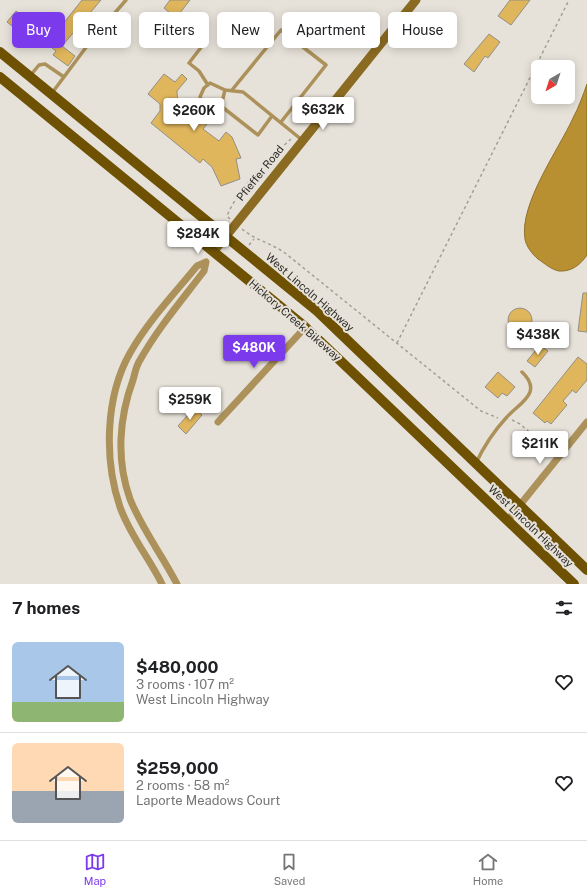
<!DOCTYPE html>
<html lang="en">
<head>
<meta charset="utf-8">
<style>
  :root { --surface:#fff; --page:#f2f2f2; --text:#202124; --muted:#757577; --line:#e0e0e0; --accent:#7c3aed }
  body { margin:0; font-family:"Public Sans",sans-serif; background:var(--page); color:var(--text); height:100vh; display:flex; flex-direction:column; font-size:15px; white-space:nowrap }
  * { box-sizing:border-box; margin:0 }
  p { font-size:13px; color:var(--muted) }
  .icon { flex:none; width:22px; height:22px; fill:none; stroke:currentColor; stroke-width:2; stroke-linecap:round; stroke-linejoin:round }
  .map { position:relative; height:584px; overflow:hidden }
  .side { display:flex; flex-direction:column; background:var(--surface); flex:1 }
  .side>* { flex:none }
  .top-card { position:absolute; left:12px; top:12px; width:563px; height:36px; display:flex; gap:8px }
  .needle { width:26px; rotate:219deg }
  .tools { position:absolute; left:531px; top:60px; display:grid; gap:8px }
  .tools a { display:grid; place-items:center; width:44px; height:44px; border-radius:6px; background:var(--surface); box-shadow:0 2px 10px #0003; font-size:20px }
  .price { position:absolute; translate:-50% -34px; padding:0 9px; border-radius:4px; background:#fff; color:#222; font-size:13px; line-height:26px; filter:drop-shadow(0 1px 2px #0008) }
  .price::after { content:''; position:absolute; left:50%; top:24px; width:12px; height:9px; margin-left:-6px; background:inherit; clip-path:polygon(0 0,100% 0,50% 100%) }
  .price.active { background:var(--accent); color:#fff }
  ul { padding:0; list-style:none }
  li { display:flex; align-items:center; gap:12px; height:100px; padding:0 12px }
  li+li { border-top:1px solid var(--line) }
  li span { display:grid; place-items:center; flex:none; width:112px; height:80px; border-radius:6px; color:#555 }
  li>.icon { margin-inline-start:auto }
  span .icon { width:48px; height:48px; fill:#fffc; stroke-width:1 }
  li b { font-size:17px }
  h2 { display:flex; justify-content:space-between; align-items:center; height:48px; padding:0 12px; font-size:17px }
  .pill { padding:0 14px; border-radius:6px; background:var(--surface); box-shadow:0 2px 10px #0003; font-size:14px; line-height:36px }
  .pill.active { background:var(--accent); color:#fff }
  .tab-bar { display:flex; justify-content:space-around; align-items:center; height:56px; border-top:1px solid var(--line); background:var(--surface); font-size:11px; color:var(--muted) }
  .tab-bar a { display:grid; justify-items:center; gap:2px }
  .tab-bar .active { color:var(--accent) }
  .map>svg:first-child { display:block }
  .water { fill:#b99031; stroke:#8f722e }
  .building { fill:#e0b65c; stroke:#938f86 }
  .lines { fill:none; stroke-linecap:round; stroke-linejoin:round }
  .path { stroke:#a29e97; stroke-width:1.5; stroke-dasharray:3 3; stroke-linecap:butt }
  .lane { stroke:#ac915a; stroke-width:3.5 }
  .street { stroke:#ac915a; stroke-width:7 }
  .secondary { stroke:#8b6b21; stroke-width:9 }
  .primary { stroke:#6e5103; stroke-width:10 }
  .labels { text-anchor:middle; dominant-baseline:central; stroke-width:4; stroke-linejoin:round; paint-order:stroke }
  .street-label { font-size:11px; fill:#2d2b27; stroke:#e7e2d9 }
</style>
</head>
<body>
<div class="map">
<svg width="587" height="584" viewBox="0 0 587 584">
  <rect width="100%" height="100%" fill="#e7e2d9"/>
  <path class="water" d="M 587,84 L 587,255 C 581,264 572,272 559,271 C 552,270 544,263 538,259 C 532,254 526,246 525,239 C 519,204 559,149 573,118 C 579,107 583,95 587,84 Z"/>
  <path class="building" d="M 82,0 L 101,0 L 62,46 L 75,56 L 68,66 L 53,55 L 56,51 L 47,44 Z
    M 170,0 L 190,0 L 176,18 L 164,8 Z
    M 510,0 L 530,0 L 511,25 L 498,16 Z
    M 16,11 L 22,16 L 20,20 L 26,25 L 20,32 L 7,22 Z
    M 489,34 L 500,42 L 488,58 L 485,56 L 474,72 L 464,64 Z
    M 164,74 L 175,82 L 182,74 L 187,79 L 177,91 L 178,109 L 185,108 L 197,117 L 198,116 L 207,124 L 203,129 L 219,141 L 226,132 L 232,137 L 241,158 L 236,159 L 240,179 L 221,186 L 212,167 L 203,159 L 200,163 L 151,123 L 160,111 L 160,104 L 148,94 Z
    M 583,293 L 587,293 L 587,332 L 578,331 Z
    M508 320a12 12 0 1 1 24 0a12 12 0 1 1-24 0Z
    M 540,345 L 548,351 L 535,367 L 527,361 Z
    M 578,357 L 587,364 L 587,380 L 576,393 L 572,390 L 571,392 L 563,401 L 567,405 L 551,424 L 547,421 L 545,423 L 533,413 Z
    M 498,372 L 515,387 L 507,396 L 502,393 L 498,398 L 485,387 Z
    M 194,408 L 202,415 L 186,434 L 178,426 Z"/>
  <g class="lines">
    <path class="path" d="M 230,219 L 227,216 C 237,190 270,158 291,139
      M 242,229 C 255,240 271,243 285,253 L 481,411 L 498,418
      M 249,245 L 254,239
      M 397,343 L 569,0
      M 512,420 L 520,424 L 553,452"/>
    <path class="lane" d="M 206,41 L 189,63 L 199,71 L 208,85
      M 30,76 L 39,65 L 45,64 L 64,77
      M 232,90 L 281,30 L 326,65 L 281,122
      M 52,93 L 93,38 L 126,0
      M 221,106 L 225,90
      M 272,116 L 258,135 L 221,106 L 210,108 L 204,106 L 200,97 L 204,88 L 210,83 L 225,90 L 243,92 L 302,140
      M 476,463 C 483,448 495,430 506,418 C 519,403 544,393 522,372"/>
    <path class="street" d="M 218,422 L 300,333 L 303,325
      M 507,521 L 587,422
      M 162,584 C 149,558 130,535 120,507 C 104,460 105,397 130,353 C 148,321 174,294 197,266 L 206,262 L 204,271 C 182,300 158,328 140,360 C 136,366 135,373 133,380 C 119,418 116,460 130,499 C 142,529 162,555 177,584"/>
    <path class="secondary" d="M 214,251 L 416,0"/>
    <path class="primary" d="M 0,52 L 317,311 L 587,570
      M 0,77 L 303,325 L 574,584"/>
  </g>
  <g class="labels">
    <g class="street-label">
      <text transform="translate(260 173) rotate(-51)">Pfieffer Road</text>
      <text transform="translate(310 292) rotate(41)">West Lincoln Highway</text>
      <text transform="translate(295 320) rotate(41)">Hickory Creek Bikeway</text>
      <text transform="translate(531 526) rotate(44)">West Lincoln Highway</text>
    </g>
  </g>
</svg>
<div class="tools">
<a><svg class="needle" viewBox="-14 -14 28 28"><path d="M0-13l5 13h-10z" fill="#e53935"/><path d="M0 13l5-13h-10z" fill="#757577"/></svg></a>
</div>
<b class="price" style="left:323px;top:131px">$632K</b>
<b class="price" style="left:194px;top:132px">$260K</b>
<b class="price" style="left:198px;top:255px">$284K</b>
<b class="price" style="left:538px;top:356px">$438K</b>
<b class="price active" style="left:254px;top:369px">$480K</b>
<b class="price" style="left:190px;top:421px">$259K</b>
<b class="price" style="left:540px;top:465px">$211K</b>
<div class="top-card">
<a class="pill active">Buy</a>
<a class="pill">Rent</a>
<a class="pill">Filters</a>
<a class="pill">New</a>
<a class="pill">Apartment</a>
<a class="pill">House</a>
</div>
</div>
<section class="side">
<h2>7 homes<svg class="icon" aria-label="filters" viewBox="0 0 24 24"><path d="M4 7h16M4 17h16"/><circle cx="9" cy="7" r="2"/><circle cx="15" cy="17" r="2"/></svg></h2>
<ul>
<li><span style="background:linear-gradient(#a9c7e8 75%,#8fb573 0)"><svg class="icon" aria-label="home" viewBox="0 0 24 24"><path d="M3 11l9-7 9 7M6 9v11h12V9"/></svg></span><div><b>$480,000</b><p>3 rooms · 107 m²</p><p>West Lincoln Highway</p></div><svg class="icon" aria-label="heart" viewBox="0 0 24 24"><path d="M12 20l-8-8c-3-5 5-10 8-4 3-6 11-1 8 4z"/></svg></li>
<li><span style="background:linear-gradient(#ffd9b3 60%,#9aa5b1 0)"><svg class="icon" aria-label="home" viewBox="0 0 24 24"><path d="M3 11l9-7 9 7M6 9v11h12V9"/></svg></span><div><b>$259,000</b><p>2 rooms · 58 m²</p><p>Laporte Meadows Court</p></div><svg class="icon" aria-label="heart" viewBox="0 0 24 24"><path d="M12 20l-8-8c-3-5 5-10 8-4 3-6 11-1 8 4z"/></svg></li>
</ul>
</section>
<nav class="tab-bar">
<a class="active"><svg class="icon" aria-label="map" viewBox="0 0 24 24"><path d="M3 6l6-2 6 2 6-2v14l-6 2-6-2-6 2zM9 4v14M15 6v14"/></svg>Map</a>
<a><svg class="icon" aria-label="saved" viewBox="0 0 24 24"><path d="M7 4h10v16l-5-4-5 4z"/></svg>Saved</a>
<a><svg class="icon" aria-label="home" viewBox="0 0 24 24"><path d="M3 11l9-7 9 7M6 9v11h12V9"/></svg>Home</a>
</nav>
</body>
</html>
